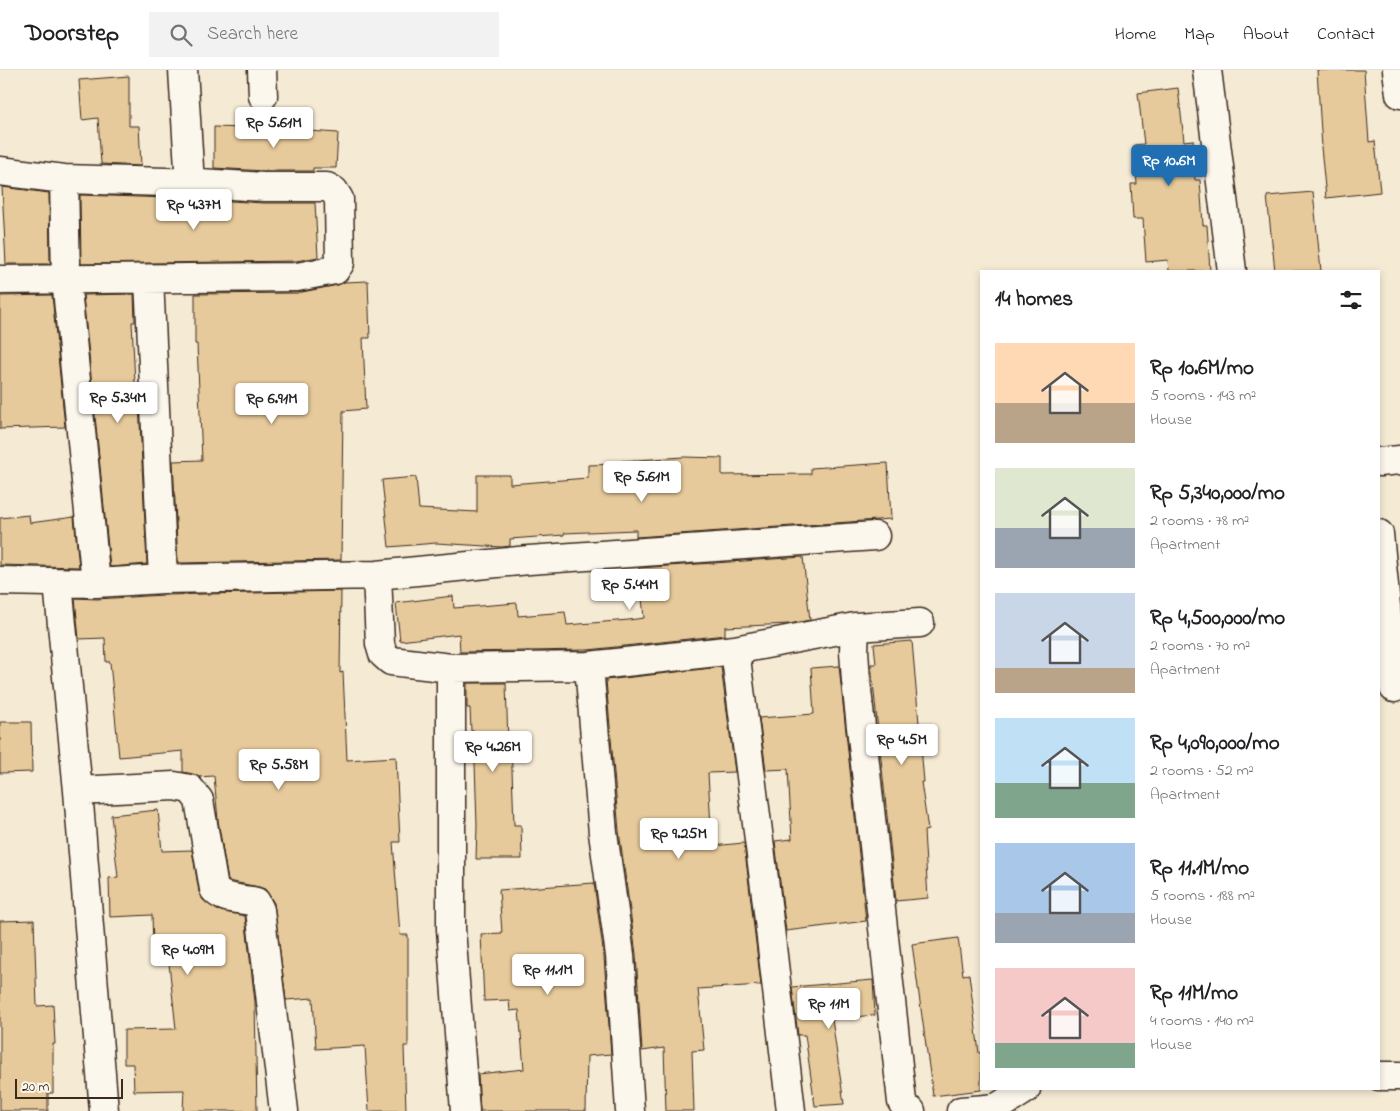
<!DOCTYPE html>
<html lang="en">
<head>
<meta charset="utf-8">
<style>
  :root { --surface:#fff; --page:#f2f2f2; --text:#202124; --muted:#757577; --line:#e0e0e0; --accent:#1f6fb2 }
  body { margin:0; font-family:"Indie Flower",sans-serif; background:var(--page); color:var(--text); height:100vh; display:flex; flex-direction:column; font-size:19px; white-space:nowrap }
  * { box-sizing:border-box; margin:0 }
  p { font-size:16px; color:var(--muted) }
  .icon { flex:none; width:28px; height:28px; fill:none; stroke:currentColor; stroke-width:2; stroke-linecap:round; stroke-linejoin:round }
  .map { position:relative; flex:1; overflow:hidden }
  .side { position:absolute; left:980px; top:200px; width:400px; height:820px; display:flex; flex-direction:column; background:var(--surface); border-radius:0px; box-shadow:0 2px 8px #0003 }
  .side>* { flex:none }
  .scale { position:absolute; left:15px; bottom:12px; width:108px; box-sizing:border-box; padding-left:5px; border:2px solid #3b2a1e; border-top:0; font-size:14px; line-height:18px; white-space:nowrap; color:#3b2a1e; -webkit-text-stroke:4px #fbf7ec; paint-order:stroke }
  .price { position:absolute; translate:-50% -42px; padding:0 11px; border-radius:5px; background:#fff; color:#222; font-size:16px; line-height:32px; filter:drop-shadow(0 1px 2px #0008) }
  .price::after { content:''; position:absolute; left:50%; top:30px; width:15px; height:11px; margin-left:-8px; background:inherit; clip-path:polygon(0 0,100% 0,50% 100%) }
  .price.on { background:var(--accent); color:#fff }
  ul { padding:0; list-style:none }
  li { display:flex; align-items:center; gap:15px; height:125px; padding:0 15px }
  li span { display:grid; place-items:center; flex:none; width:140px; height:100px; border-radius:0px; color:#555 }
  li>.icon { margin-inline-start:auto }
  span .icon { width:60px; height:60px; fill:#fffc; stroke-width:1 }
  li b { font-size:21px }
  h2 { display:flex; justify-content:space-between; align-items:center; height:60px; padding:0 15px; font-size:21px }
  header { display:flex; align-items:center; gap:30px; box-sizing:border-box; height:70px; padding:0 25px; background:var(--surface); border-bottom:1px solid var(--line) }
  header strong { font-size:24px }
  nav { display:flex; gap:28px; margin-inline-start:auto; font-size:18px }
  .search { width:350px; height:45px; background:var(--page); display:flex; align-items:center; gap:12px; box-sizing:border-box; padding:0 18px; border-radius:0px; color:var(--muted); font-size:19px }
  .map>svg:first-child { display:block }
  .building { fill:#e7ca9b; stroke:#3b2a1e }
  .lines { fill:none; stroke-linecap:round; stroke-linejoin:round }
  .street-casing { stroke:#3b2a1e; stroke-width:31 }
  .street { stroke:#fbf7ec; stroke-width:28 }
</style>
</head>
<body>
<header>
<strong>Doorstep</strong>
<div class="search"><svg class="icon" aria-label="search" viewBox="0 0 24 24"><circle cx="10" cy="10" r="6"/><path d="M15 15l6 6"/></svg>Search here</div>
<nav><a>Home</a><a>Map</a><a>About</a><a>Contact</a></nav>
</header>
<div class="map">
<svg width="1400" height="1041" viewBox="0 0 1400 1041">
  <rect width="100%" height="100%" fill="#f5ead4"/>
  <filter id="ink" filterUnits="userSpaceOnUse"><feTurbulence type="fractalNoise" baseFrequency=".02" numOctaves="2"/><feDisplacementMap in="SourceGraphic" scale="10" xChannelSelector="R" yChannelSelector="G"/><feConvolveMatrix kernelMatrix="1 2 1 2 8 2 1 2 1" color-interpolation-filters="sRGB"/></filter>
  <g filter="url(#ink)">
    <path class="building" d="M 1317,0 L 1364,0 L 1369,72 L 1375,71 L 1380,122 L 1326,128 L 1321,77 L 1322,77 Z
      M 129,6 L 129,56 L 139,56 L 141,96 L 101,94 L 98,48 L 82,50 L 79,10 Z
      M 1178,18 L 1184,71 L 1193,70 L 1195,110 L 1200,110 L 1203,155 L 1207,155 L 1210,201 L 1169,201 L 1168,190 L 1146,192 L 1143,149 L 1133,149 L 1131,114 L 1137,114 L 1134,75 L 1144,74 L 1138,23 Z
      M 214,57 L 309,60 L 309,61 L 338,63 L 336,98 L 313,98 L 313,101 L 264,101 L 214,98 Z
      M 2,117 L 49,123 L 50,194 L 6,194 Z
      M 1313,122 L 1321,201 L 1275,201 L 1267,126 Z
      M 80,125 L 198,129 L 263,133 L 315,133 L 318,187 L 296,191 L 81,194 Z
      M 368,211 L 370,268 L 363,268 L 366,339 L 343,341 L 341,490 L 178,493 L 173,391 L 202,390 L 197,274 L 195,274 L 195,224 L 297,223 L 338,215 L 344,212 Z
      M 134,224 L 135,252 L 132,252 L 135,313 L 138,313 L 147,494 L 110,497 L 83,225 Z
      M 52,225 L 65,357 L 0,359 L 0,226 Z
      M 684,387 L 722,388 L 722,405 L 811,404 L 811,398 L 888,393 L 891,449 L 636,467 L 636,460 L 564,463 L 564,465 L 510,469 L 510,476 L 502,477 L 436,473 L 389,477 L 382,410 L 416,407 L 419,439 L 477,442 L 477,405 L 510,405 L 510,414 L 588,408 L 588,395 L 621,394 L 621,391 Z
      M 29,445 L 30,453 L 74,447 L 79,497 L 0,495 L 0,448 Z
      M 803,487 L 810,550 L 789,554 L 725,557 L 725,565 L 588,580 L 460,582 L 459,564 L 400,571 L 396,533 L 453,526 L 454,538 L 517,533 L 518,546 L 565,542 L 567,555 L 629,550 L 644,548 L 639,498 Z
      M 341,521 L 340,603 L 343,602 L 347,690 L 396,687 L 400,772 L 393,772 L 400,865 L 408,865 L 408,976 L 404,976 L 406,1041 L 369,1041 L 365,976 L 316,979 L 313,928 L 286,930 L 274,833 L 265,819 L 259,817 L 228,811 L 218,750 L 214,706 L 198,707 L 193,704 L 183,702 L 183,681 L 119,687 L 110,592 L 106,592 L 105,568 L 79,569 L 75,528 L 97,529 L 164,525 Z
      M 912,571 L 924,712 L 921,712 L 928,760 L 924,761 L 928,828 L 896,831 L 871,594 L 876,594 L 874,574 Z
      M 839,596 L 866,851 L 786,861 L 775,771 L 792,769 L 788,699 L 766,700 L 759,648 L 814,644 L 811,598 Z
      M 721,597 L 735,702 L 708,703 L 712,776 L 744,773 L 761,915 L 698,919 L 704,980 L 692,981 L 694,1041 L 666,1041 L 664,978 L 642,981 L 636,884 L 619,761 L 606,610 Z
      M 467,613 L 506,613 L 508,673 L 511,672 L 514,755 L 521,755 L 522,789 L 476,789 L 477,755 L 474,661 L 471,661 L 470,638 L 467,638 Z
      M 0,652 L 31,652 L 32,702 L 0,703 Z
      M 158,740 L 162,781 L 192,780 L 199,822 L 203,830 L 217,840 L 245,846 L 255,932 L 257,1041 L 183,1041 L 184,1020 L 134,1021 L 133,994 L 124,994 L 124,960 L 176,959 L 167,875 L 153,875 L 152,845 L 110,847 L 109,808 L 118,807 L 111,745 Z
      M 594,813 L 604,887 L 611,984 L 587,986 L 586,1041 L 480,1041 L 478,1004 L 524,999 L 519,940 L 510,941 L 509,930 L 484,931 L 481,864 L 502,863 L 499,820 Z
      M 34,850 L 37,936 L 53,935 L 55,974 L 53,974 L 53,1023 L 48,1023 L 48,1041 L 0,1041 L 0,851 Z
      M 958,868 L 963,905 L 969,904 L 979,983 L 981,983 L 981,1020 L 933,1026 L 912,874 Z
      M 873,910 L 875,945 L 832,949 L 844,1034 L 815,1036 L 805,965 L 798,965 L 792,917 Z"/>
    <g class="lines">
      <g class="street-casing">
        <path id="street" d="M 183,0 L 190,114
          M 262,0 L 263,26
          M 1207,0 L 1232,201
          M 1397,0 L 1400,24
          M 0,101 L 64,109 L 199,113 L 264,117 L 327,117 L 334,121 L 339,129 L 340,193 L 335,200 L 297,207 L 0,210
          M 64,109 L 66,209 L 96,513
          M 149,209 L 163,509
          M 1379,392 L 1400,390
          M 1379,464 L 1394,618
          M 377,505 L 380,574 L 383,584 L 391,591 L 451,598 L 589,596 L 735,580 L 855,557 L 920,553
          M 0,511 L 96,513 L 163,509 L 377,505 L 529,490 L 875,466
          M 58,513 L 78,721 L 104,1041
          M 855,557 L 854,581 L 856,611 L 902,1032 L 907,1039 L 911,1041
          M 735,580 L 766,825 L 791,1041
          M 589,596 L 603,763 L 620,885 L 630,1041
          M 451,598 L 451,859 L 465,1041
          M 78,721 L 174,716 L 190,719 L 199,730 L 214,819 C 223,831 242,828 256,832 L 260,840 L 284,1041
          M 1379,1006 L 1400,1006
          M 961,1041 L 986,1039 L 998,1037 L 1026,1019"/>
      </g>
      <use href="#street" class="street"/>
    </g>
  </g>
</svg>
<div class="scale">20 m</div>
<b class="price" style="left:274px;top:79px">Rp 5.61M</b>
<b class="price on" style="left:1169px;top:117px">Rp 10.6M</b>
<b class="price" style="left:194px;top:161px">Rp 4.37M</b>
<b class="price" style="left:118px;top:354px">Rp 5.34M</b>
<b class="price" style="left:272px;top:355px">Rp 6.91M</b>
<b class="price" style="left:642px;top:433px">Rp 5.61M</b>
<b class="price" style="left:630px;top:541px">Rp 5.44M</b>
<b class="price" style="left:902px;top:696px">Rp 4.5M</b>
<b class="price" style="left:493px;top:703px">Rp 4.26M</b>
<b class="price" style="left:279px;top:721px">Rp 5.58M</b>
<b class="price" style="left:679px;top:790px">Rp 9.25M</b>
<b class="price" style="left:188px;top:906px">Rp 4.09M</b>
<b class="price" style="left:548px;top:926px">Rp 11.1M</b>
<b class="price" style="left:829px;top:960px">Rp 11M</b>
<section class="side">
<h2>14 homes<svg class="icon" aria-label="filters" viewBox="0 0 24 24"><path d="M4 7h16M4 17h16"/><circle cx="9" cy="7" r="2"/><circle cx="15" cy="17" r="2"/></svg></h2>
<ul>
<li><span style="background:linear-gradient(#ffd9b3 60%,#b9a48a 0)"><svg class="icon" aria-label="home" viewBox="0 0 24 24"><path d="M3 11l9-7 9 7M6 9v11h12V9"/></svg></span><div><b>Rp 10.6M/mo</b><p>5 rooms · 143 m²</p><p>House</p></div></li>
<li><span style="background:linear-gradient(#dfe7d0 60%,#9aa5b1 0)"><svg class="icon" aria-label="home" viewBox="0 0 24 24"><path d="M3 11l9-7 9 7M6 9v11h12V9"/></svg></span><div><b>Rp 5,340,000/mo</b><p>2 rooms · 78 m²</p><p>Apartment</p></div></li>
<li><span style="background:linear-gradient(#c9d6e8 75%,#b9a48a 0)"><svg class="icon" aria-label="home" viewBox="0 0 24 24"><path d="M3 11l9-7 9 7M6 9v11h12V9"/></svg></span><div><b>Rp 4,500,000/mo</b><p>2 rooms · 70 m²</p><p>Apartment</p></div></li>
<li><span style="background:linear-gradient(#bfe0f5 65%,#7fa58c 0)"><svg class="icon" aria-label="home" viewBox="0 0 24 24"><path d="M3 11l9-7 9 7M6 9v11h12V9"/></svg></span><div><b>Rp 4,090,000/mo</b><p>2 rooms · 52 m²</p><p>Apartment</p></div></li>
<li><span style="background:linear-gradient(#a9c7e8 70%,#9aa5b1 0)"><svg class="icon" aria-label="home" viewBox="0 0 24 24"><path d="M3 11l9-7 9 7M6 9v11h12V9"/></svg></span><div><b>Rp 11.1M/mo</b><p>5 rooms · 188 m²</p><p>House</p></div></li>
<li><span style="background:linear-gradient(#f6c9c9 75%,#7fa58c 0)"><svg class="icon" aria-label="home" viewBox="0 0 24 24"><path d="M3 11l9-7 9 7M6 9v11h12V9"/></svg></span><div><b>Rp 11M/mo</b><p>4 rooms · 140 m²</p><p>House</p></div></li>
</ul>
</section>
</div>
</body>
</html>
